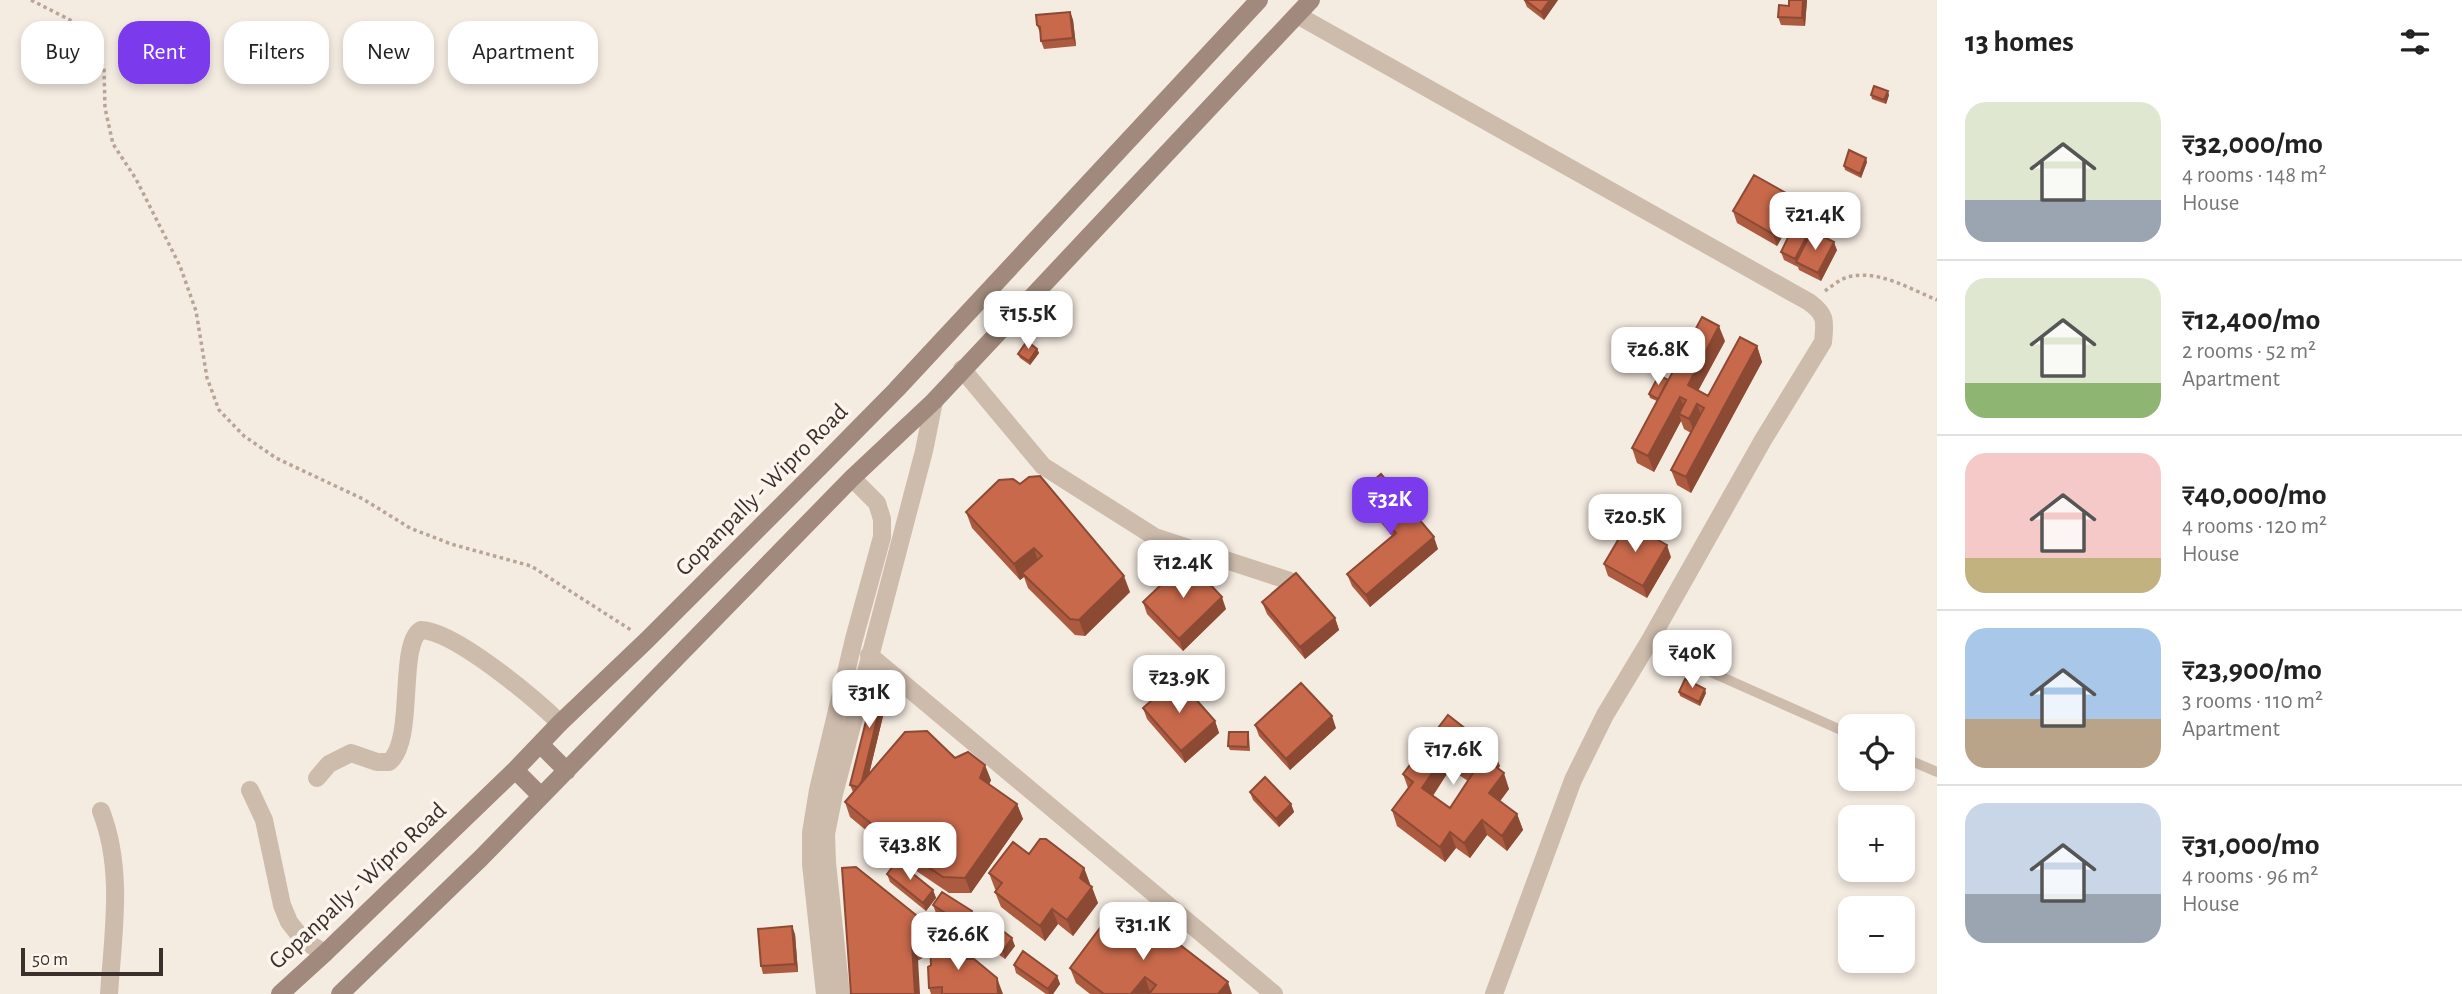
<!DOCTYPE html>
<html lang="en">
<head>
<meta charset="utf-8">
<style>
  :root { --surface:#fff; --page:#f2f2f2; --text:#222; --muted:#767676; --line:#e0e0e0; --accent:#7c3aed }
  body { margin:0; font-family:"Alegreya Sans",sans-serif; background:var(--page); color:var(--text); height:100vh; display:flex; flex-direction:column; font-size:26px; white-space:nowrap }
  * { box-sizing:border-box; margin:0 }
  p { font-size:23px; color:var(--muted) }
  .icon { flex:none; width:38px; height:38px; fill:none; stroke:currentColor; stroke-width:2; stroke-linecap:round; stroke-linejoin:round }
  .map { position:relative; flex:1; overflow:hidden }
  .details { display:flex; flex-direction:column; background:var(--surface); width:525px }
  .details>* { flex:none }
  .hud { position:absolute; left:21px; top:21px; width:665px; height:63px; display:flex; gap:14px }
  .tools { position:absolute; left:1838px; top:714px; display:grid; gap:14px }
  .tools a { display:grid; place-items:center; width:77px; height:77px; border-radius:14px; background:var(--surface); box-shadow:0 4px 10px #0003; font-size:35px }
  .scale { position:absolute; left:21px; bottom:18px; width:142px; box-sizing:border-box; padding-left:7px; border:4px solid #3b302b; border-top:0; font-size:19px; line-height:24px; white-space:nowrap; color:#3b302b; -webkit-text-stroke:5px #fbf5ee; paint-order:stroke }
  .price { position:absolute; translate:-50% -60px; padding:0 16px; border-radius:14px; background:#fff; color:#222; font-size:23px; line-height:46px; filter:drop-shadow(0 2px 4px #0008) }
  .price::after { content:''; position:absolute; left:50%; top:42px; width:21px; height:16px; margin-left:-10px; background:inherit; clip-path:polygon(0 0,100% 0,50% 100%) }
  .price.active { background:var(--accent); color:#fff }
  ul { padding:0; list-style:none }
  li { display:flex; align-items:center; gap:21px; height:175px; padding:0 28px }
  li+li { border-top:2px solid var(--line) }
  li span { display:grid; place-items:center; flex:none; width:196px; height:140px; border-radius:21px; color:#555 }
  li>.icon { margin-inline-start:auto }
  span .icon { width:84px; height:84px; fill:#fffc; stroke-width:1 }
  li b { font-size:30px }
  h2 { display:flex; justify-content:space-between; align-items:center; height:84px; padding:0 28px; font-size:30px }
  .pill { padding:0 24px; border-radius:21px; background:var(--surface); box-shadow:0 4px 10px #0003; font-size:24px; line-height:63px }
  .pill.active { background:var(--accent); color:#fff }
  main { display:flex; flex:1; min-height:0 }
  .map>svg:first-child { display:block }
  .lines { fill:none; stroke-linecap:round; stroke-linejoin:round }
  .path { stroke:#b9a596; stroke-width:3.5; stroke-dasharray:3.5 3.5; stroke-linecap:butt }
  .service { stroke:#cdbbac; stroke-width:10 }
  .minor { stroke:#cdbbac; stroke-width:18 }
  .tertiary { stroke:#cdbbac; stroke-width:18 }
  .secondary { stroke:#a18a7d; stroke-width:18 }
  .wall { fill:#ac5a40; fill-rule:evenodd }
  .shaded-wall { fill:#8c4a34 }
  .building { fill:#c8694b; stroke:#8c4a34; stroke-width:2; fill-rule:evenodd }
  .labels { text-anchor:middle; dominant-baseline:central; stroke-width:7; stroke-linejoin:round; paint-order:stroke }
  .street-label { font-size:24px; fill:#3b302b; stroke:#fbf5ee }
</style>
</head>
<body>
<main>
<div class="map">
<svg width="1937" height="994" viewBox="0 0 1937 994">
  <rect width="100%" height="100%" fill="#f4ebe1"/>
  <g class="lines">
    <path class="path" d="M 31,0 L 76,23 L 94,44 L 104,69 L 105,108 L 113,144 L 136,179 L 180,266 L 196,311 L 207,378 L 219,410 L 244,436 L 276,458 L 363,499 L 410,528 L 451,544 L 531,566 L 631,630
      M 1825,291 C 1832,286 1840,279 1848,277 C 1878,269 1910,289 1937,300"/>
    <path class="service" d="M 1649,642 L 1688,662 L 1850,734
      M 1902,757 L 1937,772"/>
    <path class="minor" d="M 1297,15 L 1809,302 C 1827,315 1825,322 1823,342 L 1763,440 L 1649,642 L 1605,715 L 1573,780 L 1494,994
      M 962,369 L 1043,466 L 1155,537 L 1290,581
      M 869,655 L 1274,994
      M 317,778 L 329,764 L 351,753 L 377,762 L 389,762 C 416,741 397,645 421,630 C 455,631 534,698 560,723
      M 250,790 L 264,820 L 282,905 L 289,922 L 304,941 L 325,953
      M 101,811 C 124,870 113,933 109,994"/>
    <path class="tertiary" d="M 825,994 L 811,864 L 811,833 L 818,790 L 854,639 L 882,537 L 882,519 L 877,503 L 852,478
      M 841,994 L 827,863 L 826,834 L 834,794 L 924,451 L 934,401"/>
    <path class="secondary" d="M 540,744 L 567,771
      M 515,770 L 541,796
      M 280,994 L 325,953 L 515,770 L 560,723 L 647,640 L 825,462 L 896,390 L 1259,0
      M 340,994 L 481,858 L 852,478 L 934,401 L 1311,0"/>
  </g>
  <path class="wall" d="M 1524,0 L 1558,0 L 1544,20 L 1527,7 Z
    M 1807,0 L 1805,26 L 1781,25 L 1778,17 Z
    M 1070,12 L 1073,20 L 1076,46 L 1044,49 L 1041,41 L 1040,33 L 1037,25 Z
    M 1871,95 L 1889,95 L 1886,104 L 1872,99 Z
    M 1867,162 L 1861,178 L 1845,170 L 1844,166 Z
    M 1798,209 L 1777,246 L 1737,223 L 1733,211 Z
    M 1809,232 L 1810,235 L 1837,250 L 1821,281 L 1799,270 L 1798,267 L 1784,260 L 1781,252 Z
    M 1725,341 L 1698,391 L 1708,396 L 1757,346 L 1762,362 L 1691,493 L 1677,485 L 1671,470 L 1691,433 L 1684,429 L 1681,421 L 1654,472 L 1637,463 L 1632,448 L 1657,401 L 1650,398 L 1649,394 Z
    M 1037,349 L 1039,353 L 1030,365 L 1020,358 L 1018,354 Z
    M 1020,484 L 1130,592 L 1085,636 L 1075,635 L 1028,588 L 1024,577 L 1020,580 L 972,528 L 966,512 Z
    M 1361,491 L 1438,549 L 1370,607 L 1352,586 L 1347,574 L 1392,536 L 1365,503 Z
    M 1671,557 L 1647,598 L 1608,576 L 1604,564 Z
    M 1143,602 L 1226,609 L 1183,651 L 1147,614 Z
    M 1262,602 L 1335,618 L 1339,630 L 1305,659 L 1267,614 Z
    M 888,675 L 891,683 L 869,774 L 955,758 L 991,780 L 989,784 L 1017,804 L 1023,819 L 971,893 L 949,893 L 909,866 L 850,817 L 845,802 L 853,792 L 850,785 Z
    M 1679,692 L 1706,693 L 1700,706 L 1680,696 Z
    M 1143,708 L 1215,721 L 1219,733 L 1185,763 L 1147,719 Z
    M 1448,715 L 1500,766 L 1498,769 L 1509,789 L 1500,801 L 1517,814 L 1523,830 L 1507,851 L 1487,835 L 1470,858 L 1456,848 L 1445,862 L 1397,826 L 1392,810 L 1408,788 L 1403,774 ZM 1450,769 L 1468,781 L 1450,808 L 1433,796 Z
    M 1255,725 L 1336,728 L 1290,770 L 1259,736 Z
    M 1248,732 L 1249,736 L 1250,751 L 1230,750 L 1228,746 Z
    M 1250,792 L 1291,804 L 1294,812 L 1279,827 L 1253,800 Z
    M 1029,854 L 1084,868 L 1090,884 L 1089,885 L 1098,903 L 1073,936 L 1058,924 L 1045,941 L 1001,907 L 995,892 L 996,890 L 995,889 L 989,873 Z
    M 887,874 L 933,890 L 936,898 L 926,911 L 890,882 Z
    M 933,905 L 975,919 L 966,933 L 936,913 Z
    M 973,930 L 1015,946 L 1005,959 L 976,938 Z
    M 1119,930 L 1228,982 L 1149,994 L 1090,994 L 1076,983 L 1070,968 Z
    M 922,931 L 923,958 L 851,994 Z
    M 795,934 L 798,972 L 763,974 L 761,966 Z
    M 967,959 L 1003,994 L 931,994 L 929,988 L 931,965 Z
    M 1014,965 L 1057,976 L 1060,984 L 1053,994 L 1046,994 L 1016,973 Z"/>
  <path class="shaded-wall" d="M 1550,0 L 1558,0 L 1544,20 L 1541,12 Z
    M 1803,0 L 1807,0 L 1805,26 L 1802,18 Z
    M 1070,12 L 1073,20 L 1076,46 L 1073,38 Z
    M 1888,91 L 1889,95 L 1886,104 L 1884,100 Z
    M 1866,158 L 1867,162 L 1861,178 L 1860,174 Z
    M 1793,197 L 1798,209 L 1777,246 L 1773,234 Z
    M 1809,232 L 1812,240 L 1797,262 L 1795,259 Z
    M 1834,242 L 1837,250 L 1821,281 L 1818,273 Z
    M 1719,326 L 1725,341 L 1693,400 L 1688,385 Z
    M 1757,346 L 1762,362 L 1691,493 L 1686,477 Z
    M 1037,349 L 1039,353 L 1030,365 L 1029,361 Z
    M 1680,397 L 1686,412 L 1679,414 L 1681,421 L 1654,472 L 1648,456 Z
    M 1697,404 L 1703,420 L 1695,435 L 1689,419 Z
    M 1434,537 L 1438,549 L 1370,607 L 1366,595 Z
    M 1667,545 L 1671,557 L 1647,598 L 1643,586 Z
    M 1034,548 L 1039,564 L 1022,573 L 1024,577 L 1020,580 L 1014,564 Z
    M 1124,576 L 1130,592 L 1085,636 L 1079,620 Z
    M 1222,597 L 1226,609 L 1183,651 L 1179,639 Z
    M 1335,618 L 1339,630 L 1305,659 L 1300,647 Z
    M 888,675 L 891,683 L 864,795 L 861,787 Z
    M 1705,689 L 1706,693 L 1700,706 L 1699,702 Z
    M 1332,716 L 1336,728 L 1290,770 L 1286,759 Z
    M 1215,721 L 1219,733 L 1185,763 L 1181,751 Z
    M 1494,751 L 1500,766 L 1492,776 L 1487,760 Z
    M 1445,754 L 1450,769 L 1427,804 L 1422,788 Z
    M 985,765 L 991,780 L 986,793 L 980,778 Z
    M 1504,773 L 1509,789 L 1495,808 L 1489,793 Z
    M 1017,804 L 1023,819 L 971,893 L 965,878 Z
    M 1291,804 L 1294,812 L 1279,827 L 1276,819 Z
    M 1517,814 L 1523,830 L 1507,851 L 1502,836 Z
    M 1482,820 L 1487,835 L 1470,858 L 1464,843 Z
    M 1450,832 L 1456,848 L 1445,862 L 1440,847 Z
    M 1084,868 L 1090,884 L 1086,894 L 1080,878 Z
    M 1092,887 L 1098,903 L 1073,936 L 1067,920 Z
    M 933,890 L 936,898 L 926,911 L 923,903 Z
    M 1052,909 L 1058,924 L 1045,941 L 1040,926 Z
    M 972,911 L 975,919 L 966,933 L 964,925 Z
    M 916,915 L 922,931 L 923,958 L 918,942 Z
    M 792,926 L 795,934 L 798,972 L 795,964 Z
    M 1012,938 L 1015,946 L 1005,959 L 1003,951 Z
    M 912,944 L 918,959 L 920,994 L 915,994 Z
    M 962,947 L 968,962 L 962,959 Z
    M 1057,976 L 1060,984 L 1053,994 L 1049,994 L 1048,989 Z
    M 1145,977 L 1150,992 L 1149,994 L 1131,994 Z
    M 997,978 L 1003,994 L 998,994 Z
    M 1228,982 L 1232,994 L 1218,994 Z"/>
  <path class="building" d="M 1525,0 L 1550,0 L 1541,12 Z
    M 1789,0 L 1803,0 L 1802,18 L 1778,17 L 1779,5 L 1789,6 Z
    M 1070,12 L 1073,38 L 1041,41 L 1040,27 L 1037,25 L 1036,15 Z
    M 1874,86 L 1888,91 L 1884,100 L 1871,95 Z
    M 1849,150 L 1866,158 L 1860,174 L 1844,166 Z
    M 1754,175 L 1793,197 L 1773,234 L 1733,211 Z
    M 1794,225 L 1809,232 L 1795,259 L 1781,252 Z
    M 1812,231 L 1834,242 L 1818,273 L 1796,262 Z
    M 1702,317 L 1719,326 L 1688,385 L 1708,396 L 1740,337 L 1757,346 L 1686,477 L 1671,470 L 1704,408 L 1697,404 L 1689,419 L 1679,414 L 1686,400 L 1680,397 L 1648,456 L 1632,448 Z
    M 1027,341 L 1037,349 L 1029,361 L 1018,354 Z
    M 1659,375 L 1668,380 L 1658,399 L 1649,394 Z
    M 1381,474 L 1434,537 L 1366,595 L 1347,574 L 1396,533 L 1361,491 Z
    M 1040,476 L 1124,576 L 1079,620 L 1070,619 L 1022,573 L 1042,556 L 1034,548 L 1014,564 L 966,512 L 999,480 L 1013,479 L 1020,484 L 1029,477 Z
    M 1628,523 L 1667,545 L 1643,586 L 1604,564 Z
    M 1187,560 L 1222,597 L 1179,639 L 1143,602 Z
    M 1296,573 L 1335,618 L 1300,647 L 1262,602 Z
    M 878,673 L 888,675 L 862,781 L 858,787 L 850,785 Z
    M 1177,678 L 1215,721 L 1181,751 L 1143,708 Z
    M 1685,679 L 1705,689 L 1699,702 L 1679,692 Z
    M 1301,683 L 1332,716 L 1286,759 L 1255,725 Z
    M 1448,715 L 1494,751 L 1487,760 L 1504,773 L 1489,793 L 1517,814 L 1502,836 L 1482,820 L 1464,843 L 1450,832 L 1440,847 L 1392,810 L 1413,782 L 1403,774 ZM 1445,754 L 1473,773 L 1450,808 L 1422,788 Z
    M 927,731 L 955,758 L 968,752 L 985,765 L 980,778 L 1017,804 L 965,878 L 943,877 L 903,850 L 845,802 L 905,732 Z
    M 1229,732 L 1248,732 L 1248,747 L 1228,746 Z
    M 1265,777 L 1291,804 L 1276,819 L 1250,792 Z
    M 1040,839 L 1046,839 L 1084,868 L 1080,878 L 1092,887 L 1067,920 L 1052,909 L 1040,926 L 995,892 L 1002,883 L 989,873 L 1013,842 L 1029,854 Z
    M 897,861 L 933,890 L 923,903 L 887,874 Z
    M 856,867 L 916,915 L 918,942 L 912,944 L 915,994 L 851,994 L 842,868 Z
    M 942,892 L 972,911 L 964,925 L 933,905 Z
    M 1135,910 L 1228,982 L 1218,994 L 1149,994 L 1156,985 L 1145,977 L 1131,994 L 1104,994 L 1070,968 L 1106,920 L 1119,930 Z
    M 983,916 L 1012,938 L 1003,951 L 973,930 Z
    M 792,926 L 795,964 L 761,966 L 758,929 Z
    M 952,940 L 962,947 L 962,959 L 974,959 L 997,978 L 998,994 L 942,994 L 942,987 L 929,988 L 928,967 L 931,965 L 930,941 Z
    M 1023,951 L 1057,976 L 1048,989 L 1014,965 Z"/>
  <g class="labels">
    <g class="street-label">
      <text transform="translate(762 490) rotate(-45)">Gopanpally - Wipro Road</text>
      <text transform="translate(358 886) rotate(-43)">Gopanpally - Wipro Road</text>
    </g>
  </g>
</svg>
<div class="tools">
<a><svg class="icon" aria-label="locate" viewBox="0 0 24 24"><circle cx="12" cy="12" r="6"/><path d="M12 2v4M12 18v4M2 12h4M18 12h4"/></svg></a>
<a>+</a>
<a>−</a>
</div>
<div class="scale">50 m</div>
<b class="price" style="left:1815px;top:252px">₹21.4K</b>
<b class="price" style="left:1028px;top:351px">₹15.5K</b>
<b class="price" style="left:1658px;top:387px">₹26.8K</b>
<b class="price active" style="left:1390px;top:537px">₹32K</b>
<b class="price" style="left:1635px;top:554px">₹20.5K</b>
<b class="price" style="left:1183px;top:600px">₹12.4K</b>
<b class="price" style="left:1692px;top:690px">₹40K</b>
<b class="price" style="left:1179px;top:715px">₹23.9K</b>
<b class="price" style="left:869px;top:730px">₹31K</b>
<b class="price" style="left:1453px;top:787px">₹17.6K</b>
<b class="price" style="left:910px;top:882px">₹43.8K</b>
<b class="price" style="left:1143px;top:962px">₹31.1K</b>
<b class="price" style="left:958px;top:972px">₹26.6K</b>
<div class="hud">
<a class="pill">Buy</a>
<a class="pill active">Rent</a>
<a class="pill">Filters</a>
<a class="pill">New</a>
<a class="pill">Apartment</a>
</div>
</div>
<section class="details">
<h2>13 homes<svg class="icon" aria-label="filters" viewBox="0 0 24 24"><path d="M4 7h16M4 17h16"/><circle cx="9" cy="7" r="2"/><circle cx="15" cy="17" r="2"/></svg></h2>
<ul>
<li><span style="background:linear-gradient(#dfe7d0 70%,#9aa5b1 0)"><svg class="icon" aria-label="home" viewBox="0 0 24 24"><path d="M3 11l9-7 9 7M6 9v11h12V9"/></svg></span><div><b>₹32,000/mo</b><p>4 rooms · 148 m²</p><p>House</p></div></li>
<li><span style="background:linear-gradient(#dfe7d0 75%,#8fb573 0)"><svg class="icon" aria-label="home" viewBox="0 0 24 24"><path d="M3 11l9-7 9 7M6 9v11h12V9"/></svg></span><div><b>₹12,400/mo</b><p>2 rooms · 52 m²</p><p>Apartment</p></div></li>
<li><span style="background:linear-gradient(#f6c9c9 75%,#c2b280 0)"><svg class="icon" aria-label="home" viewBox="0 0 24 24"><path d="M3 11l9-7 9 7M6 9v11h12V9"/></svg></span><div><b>₹40,000/mo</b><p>4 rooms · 120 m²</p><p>House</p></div></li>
<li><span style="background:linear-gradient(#a9c7e8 65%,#b9a48a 0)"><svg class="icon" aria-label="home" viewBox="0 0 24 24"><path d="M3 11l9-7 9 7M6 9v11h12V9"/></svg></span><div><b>₹23,900/mo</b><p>3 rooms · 110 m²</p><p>Apartment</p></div></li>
<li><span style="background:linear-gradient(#c9d6e8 65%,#9aa5b1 0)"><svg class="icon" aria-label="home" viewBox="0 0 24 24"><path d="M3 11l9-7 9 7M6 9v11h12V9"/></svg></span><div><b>₹31,000/mo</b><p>4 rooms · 96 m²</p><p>House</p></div></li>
</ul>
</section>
</main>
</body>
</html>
